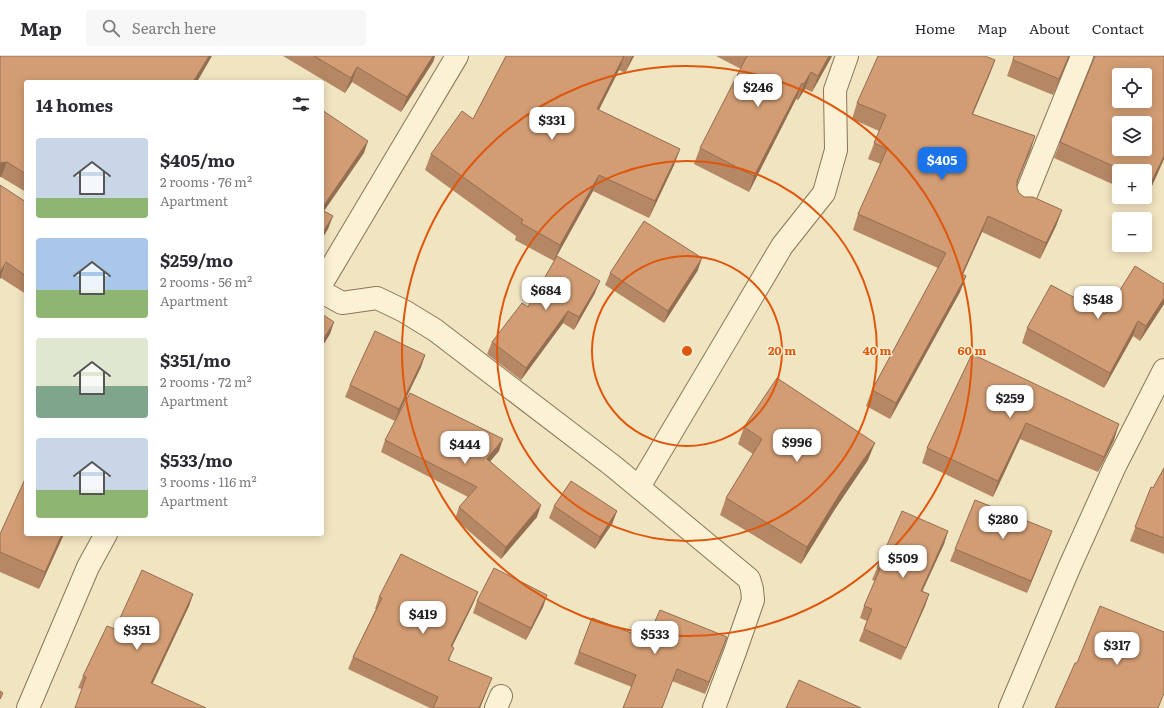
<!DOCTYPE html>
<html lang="en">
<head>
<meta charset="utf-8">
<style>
  :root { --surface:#fff; --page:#f7f7f7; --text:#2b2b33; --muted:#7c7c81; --line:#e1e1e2; --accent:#1a73e8 }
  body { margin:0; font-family:Literata,serif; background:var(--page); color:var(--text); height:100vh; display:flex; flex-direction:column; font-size:15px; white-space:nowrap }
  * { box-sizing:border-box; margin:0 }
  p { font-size:13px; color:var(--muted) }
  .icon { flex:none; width:22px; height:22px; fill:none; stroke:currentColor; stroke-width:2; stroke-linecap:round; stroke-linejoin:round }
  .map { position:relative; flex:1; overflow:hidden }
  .details { position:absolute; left:24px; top:24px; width:300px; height:456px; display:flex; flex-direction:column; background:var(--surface); border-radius:4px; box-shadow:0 2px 10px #0003 }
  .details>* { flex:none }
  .controls { position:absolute; left:1112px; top:12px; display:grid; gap:8px }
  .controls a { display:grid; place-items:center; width:40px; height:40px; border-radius:4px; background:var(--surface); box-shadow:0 2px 10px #0003; font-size:20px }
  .price { position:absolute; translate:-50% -34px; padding:0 9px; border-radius:8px; background:#fff; color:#222; font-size:13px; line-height:26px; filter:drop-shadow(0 1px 2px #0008) }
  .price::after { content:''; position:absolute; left:50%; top:24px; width:12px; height:9px; margin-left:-6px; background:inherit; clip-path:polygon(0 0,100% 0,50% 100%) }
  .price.current { background:var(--accent); color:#fff }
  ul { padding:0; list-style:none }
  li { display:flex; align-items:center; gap:12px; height:100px; padding:0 12px }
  li span { display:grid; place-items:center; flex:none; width:112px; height:80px; border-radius:4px; color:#555 }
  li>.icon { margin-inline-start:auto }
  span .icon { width:48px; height:48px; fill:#fffc; stroke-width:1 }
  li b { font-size:17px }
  h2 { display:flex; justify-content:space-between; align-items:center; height:48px; padding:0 12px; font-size:17px }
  header { display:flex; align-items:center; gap:24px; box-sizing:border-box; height:56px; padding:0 20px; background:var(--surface); border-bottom:1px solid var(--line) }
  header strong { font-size:19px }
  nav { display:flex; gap:22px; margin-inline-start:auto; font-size:14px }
  .search { width:280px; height:36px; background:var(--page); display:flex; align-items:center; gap:10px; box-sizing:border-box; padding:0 14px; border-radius:4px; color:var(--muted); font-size:15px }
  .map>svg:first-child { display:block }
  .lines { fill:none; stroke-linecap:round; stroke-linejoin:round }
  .minor-casing { stroke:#8c7557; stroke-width:24 }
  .minor { stroke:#fbf1d5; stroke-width:22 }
  .wall { fill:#b58764 }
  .shaded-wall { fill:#936e51 }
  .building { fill:#d29d74; stroke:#936e51; fill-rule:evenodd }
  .ring { fill:none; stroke:#df570d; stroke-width:2 }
  .centre { fill:#df570d; stroke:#f8eed1; stroke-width:2 }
  .ring-label { font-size:12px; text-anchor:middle; font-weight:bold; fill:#df570d; stroke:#f8eed1; stroke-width:3; stroke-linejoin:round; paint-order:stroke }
</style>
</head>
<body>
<header>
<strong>Map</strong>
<div class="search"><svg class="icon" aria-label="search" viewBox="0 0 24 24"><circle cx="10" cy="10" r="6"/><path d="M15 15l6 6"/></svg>Search here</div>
<nav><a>Home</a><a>Map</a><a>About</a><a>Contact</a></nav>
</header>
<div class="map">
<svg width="1164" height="652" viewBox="0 0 1164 652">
  <rect width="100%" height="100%" fill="#f1e4c1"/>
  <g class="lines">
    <g class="minor-casing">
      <path id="minor" d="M 1023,146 L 1082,0
        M 322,227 L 457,0
        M 322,236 L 342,247 L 377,242 L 404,255 L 435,274 L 613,410 L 749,523 L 752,533 L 753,544 L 735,596 L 714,652
        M 639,431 L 782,190 L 824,137 L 836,94 L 835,34 L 847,0
        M 28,652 L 88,511 L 106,478
        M 496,652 L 501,640
        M 1010,652 L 1069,512 L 1115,410 L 1164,314"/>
    </g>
    <use href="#minor" class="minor"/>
  </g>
  <path class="wall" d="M 0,0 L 26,26 L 26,136 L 1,121 L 0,121 Z
    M 283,0 L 435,0 L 433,6 L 401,56 L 352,26 L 345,37 Z
    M 506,0 L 634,0 L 625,17 L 619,14 L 599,54 L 680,93 L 674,109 L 649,162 L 593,135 L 554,205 L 515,184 L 516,180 L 425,114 L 431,98 L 473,63 Z
    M 716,0 L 832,0 L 812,36 L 805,33 L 798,44 L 796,43 L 749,136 L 694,108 L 700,92 L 741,13 Z
    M 1014,0 L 1070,0 L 1053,39 L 1007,20 Z
    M 1094,0 L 1164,0 L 1164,103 L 1146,143 L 1141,141 L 1145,141 L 1145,115 L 1119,115 L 1119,131 L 1054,102 L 1094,3 Z
    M 995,4 L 989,20 L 973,58 L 1035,80 L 1017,127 L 1017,132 L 1019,137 L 1024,141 L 1062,154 L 1056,170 L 1040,203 L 982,176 L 963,218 L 966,220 L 960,236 L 890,363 L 866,350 L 872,334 L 938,212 L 853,174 L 858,158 L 881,108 L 868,103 L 879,75 L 852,63 L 857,47 Z
    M 26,146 L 26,238 L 1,222 Z
    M 698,214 L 664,267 L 605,229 L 610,217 Z
    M 1164,228 L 1164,248 L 1140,285 L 1133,280 L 1104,332 L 1022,287 L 1027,272 L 1105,258 Z
    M 595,237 L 574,274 L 563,267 L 521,324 L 487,298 L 492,286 L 528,251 Z
    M 972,298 L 1114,384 L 1098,416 L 1020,383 L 993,441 L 922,407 L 927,392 Z
    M 425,299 L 421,311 L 395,365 L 345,341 L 350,329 Z
    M 744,371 L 868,404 L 835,453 L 801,508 L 720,459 L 726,442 L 753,398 L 738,388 Z
    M 385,384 L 499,395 L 490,405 L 537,461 L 501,503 L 455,463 L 459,451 L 468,441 L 381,396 Z
    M 1164,412 L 1164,498 L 1130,485 L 1151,431 L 1153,432 Z
    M 554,450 L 617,455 L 612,468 L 595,493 L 549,462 Z
    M 948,475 L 944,488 L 922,535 L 929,538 L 925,550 L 901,604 L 859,585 L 867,565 L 860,562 L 864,550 L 875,525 L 872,524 L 877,512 Z
    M 0,478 L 64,478 L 39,533 L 0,516 Z
    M 1047,488 L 1027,537 L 950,505 L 955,493 Z
    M 478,536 L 473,548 L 452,591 L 449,604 L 487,634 L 480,652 L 430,652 L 348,613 L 353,601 L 376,553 L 375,553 L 379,541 Z
    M 193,538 L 189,550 L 153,627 L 82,633 L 78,632 L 83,620 L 115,573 Z
    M 547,539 L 543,551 L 526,584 L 473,557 L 477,545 Z
    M 592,562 L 647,583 L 727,581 L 705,638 L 672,625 L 632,631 L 574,608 Z"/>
  <path class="shaded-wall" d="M 209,0 L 212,0 L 197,26 L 193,26 Z
    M 433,0 L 435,0 L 433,6 L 401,56 L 407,41 Z
    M 624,0 L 619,14 L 591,69 L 597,53 Z
    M 632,0 L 634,0 L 625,17 Z
    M 829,0 L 832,0 L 812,36 L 818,20 Z
    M 1069,0 L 1070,0 L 1053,39 L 1059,23 Z
    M 995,4 L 989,20 L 966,74 L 972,58 Z
    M 357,11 L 352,26 L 345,37 L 351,22 Z
    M 811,16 L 805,33 L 798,44 L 804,28 Z
    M 802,27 L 796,43 L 749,136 L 754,120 Z
    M 1035,80 L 1030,96 L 1011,141 L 1017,125 Z
    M 368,85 L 364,97 L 322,158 L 322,152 Z
    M 680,93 L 674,109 L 649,162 L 655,145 Z
    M 1164,100 L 1164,103 L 1146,143 L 1151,127 Z
    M 7,106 L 1,121 L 0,121 L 0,107 Z
    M 599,119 L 593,135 L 554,205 L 560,189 Z
    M 1062,154 L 1056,170 L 1040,203 L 1046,187 Z
    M 333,160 L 328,173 L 322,183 L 322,178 Z
    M 988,160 L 982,176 L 956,234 L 962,218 Z
    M 702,202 L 698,214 L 664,267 L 668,255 Z
    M 6,206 L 1,222 L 0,223 L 0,216 Z
    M 966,220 L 960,236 L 890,363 L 896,347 Z
    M 600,225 L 595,237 L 574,274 L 579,261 Z
    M 1164,242 L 1164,248 L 1140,285 L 1146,270 Z
    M 568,255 L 563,267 L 521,324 L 526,312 Z
    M 1138,265 L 1133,280 L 1104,332 L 1110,317 Z
    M 334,266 L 330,278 L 322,291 L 322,286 Z
    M 425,299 L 421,311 L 395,365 L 399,353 Z
    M 1026,367 L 1020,383 L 993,441 L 998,425 Z
    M 1119,368 L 1114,384 L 1098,416 L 1104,401 Z
    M 503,383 L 499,395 L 482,415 L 487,403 Z
    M 875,387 L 868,404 L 835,453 L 801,508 L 807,491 L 841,436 Z
    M 541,449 L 537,461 L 501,503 L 506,491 Z
    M 617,455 L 612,468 L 595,493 L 600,481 Z
    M 948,475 L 944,488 L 917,547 L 921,535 Z
    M 1052,475 L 1047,488 L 1027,537 L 1031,525 Z
    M 62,478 L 64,478 L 39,533 L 45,516 Z
    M 478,536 L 473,548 L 446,603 L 451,590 Z
    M 193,538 L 189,550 L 147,639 L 151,627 Z
    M 929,538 L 925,550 L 901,604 L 906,592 Z
    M 547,539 L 543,551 L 526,584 L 531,572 Z
    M 727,581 L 723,593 L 705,638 L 709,626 Z
    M 454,592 L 449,604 L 443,616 L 448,604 Z
    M 492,622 L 487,634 L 480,652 L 479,652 Z"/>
  <path class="building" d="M 0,0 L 209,0 L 193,26 L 26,26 L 26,118 L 7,106 L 0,107 Z
    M 314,0 L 433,0 L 407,41 L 357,11 L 351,22 Z
    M 506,0 L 624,0 L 597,53 L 680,93 L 655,145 L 599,119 L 560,189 L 521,167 L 523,164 L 431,98 L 462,55 L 473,63 Z
    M 747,0 L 829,0 L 818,20 L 811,16 L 804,28 L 802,27 L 754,120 L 700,92 Z
    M 878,0 L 985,0 L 995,4 L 972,58 L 1035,80 L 1017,125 L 1017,132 L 1019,137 L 1024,141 L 1033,141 L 1062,154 L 1046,187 L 988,160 L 962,218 L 966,220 L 896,347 L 872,334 L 946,197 L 858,158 L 887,93 L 874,87 L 886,59 L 857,47 Z
    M 1014,0 L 1069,0 L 1059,23 L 1013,4 Z
    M 1095,0 L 1164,0 L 1164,100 L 1151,127 L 1145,124 L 1145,115 L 1124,115 L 1060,86 ZM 1119,19 L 1145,19 L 1145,45 L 1119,45 ZM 1119,67 L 1145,67 L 1145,93 L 1119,93 Z
    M 322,54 L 368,85 L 322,152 Z
    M 0,129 L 26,146 L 26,220 L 6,206 L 0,216 Z
    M 322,154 L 333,160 L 322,178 Z
    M 644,165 L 702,202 L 668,255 L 610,217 Z
    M 557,200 L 600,225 L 579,261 L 568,255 L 526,312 L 492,286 L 522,247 L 528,251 Z
    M 1135,210 L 1164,228 L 1164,242 L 1146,270 L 1138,265 L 1110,317 L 1027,272 L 1051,229 L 1105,258 Z
    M 322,258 L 334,266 L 322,286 Z
    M 375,275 L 425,299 L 399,353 L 350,329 Z
    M 972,298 L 1119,368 L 1104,401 L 1026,367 L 998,425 L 927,392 Z
    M 777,322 L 875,387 L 841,436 L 807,491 L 726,442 L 762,383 L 744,371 Z
    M 410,337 L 503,383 L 487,403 L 541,449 L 506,491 L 459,451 L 477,431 L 385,384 Z
    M 1164,412 L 1164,482 L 1135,471 L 1151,431 L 1153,432 Z
    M 26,421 L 26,478 L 62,478 L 45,516 L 0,496 L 0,478 Z
    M 571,425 L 617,455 L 600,481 L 554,450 Z
    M 975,444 L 1052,475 L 1031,525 L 955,493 Z
    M 902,455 L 948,475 L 921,535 L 929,538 L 906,592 L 864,573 L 872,553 L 864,550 L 880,513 L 877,512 Z
    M 401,498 L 478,536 L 451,590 L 454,592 L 448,604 L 492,622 L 479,652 L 433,652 L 438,641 L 353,601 L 382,542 L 379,541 Z
    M 494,512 L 547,539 L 531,572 L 477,545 Z
    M 142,514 L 193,538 L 151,627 L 206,652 L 75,652 L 86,621 L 83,620 L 107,570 L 115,573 Z
    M 1100,550 L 1164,576 L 1164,637 L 1158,652 L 1055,652 L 1075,607 L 1077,607 Z
    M 660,554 L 727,581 L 709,626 L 677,613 L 662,652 L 623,652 L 636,619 L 579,596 L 592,562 L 647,583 Z
    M 799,624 L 861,652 L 786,652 Z
    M 0,635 L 3,637 L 0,643 Z"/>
  <g class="ring">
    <circle cx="687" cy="295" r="95"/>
    <circle cx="687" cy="295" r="190"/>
    <circle cx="687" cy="295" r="285"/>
  </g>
  <circle cx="687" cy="295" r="6" class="centre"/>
  <g class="ring-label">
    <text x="782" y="299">20 m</text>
    <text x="877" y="299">40 m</text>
    <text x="972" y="299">60 m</text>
  </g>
</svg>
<div class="controls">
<a><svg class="icon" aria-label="locate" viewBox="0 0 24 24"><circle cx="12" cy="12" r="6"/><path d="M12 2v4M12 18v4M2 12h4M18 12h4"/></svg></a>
<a><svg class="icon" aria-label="layers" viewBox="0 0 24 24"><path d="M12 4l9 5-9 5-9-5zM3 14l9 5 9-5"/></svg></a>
<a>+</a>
<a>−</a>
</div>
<b class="price" style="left:758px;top:52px">$246</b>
<b class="price" style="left:552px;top:85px">$331</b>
<b class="price current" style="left:942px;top:125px">$405</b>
<b class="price" style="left:546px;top:255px">$684</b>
<b class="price" style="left:1098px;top:264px">$548</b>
<b class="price" style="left:1010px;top:363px">$259</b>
<b class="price" style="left:797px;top:407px">$996</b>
<b class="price" style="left:465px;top:409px">$444</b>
<b class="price" style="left:1003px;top:484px">$280</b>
<b class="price" style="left:903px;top:523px">$509</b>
<b class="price" style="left:423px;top:579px">$419</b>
<b class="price" style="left:137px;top:595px">$351</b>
<b class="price" style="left:655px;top:599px">$533</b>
<b class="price" style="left:1117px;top:610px">$317</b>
<section class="details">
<h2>14 homes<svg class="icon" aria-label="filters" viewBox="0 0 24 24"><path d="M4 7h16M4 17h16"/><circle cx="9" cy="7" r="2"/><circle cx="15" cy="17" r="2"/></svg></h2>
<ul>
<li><span style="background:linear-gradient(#c9d6e8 75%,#8fb573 0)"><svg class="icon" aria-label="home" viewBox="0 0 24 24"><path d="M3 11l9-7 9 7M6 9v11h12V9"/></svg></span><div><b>$405/mo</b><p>2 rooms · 76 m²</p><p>Apartment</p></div></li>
<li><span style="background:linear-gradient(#a9c7e8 65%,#8fb573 0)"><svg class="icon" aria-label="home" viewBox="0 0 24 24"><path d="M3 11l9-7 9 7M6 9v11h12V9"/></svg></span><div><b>$259/mo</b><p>2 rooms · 56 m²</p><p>Apartment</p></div></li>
<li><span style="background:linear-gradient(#dfe7d0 60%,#7fa58c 0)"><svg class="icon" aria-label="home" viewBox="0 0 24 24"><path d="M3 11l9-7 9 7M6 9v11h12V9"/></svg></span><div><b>$351/mo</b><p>2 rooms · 72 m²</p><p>Apartment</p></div></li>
<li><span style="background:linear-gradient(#c9d6e8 65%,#8fb573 0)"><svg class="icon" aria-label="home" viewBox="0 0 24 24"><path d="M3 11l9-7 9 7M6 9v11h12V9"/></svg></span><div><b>$533/mo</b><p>3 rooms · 116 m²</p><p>Apartment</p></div></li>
</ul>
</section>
</div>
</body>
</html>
